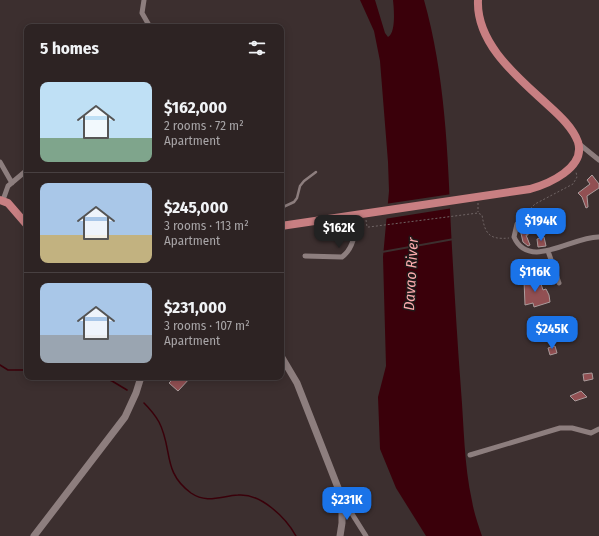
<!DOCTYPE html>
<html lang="en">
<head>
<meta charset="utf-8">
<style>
  :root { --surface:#2d2323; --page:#392f30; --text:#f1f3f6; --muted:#a7a4a6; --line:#484041; --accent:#1a73e8 }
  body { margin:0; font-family:"Fira Sans Condensed",sans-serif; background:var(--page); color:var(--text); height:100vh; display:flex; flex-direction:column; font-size:15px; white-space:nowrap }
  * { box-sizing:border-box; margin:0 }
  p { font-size:13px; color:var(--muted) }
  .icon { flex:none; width:22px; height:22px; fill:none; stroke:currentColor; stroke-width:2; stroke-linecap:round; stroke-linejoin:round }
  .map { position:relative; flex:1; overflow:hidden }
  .sheet { position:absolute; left:24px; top:24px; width:260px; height:356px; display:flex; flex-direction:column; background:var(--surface); border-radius:8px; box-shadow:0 2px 10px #0003,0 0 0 1px var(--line) }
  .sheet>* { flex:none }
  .price { position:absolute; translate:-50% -34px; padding:0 9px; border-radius:8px; background:var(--accent); color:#fff; font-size:13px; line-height:26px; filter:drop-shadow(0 1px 2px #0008) }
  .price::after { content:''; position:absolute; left:50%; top:24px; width:12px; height:9px; margin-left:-6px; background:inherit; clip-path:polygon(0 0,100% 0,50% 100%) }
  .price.on { background:#222; color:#fff }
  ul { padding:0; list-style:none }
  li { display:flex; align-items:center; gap:12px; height:100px; padding:0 16px }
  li+li { border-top:1px solid var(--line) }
  li span { display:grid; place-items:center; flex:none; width:112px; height:80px; border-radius:8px; color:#555 }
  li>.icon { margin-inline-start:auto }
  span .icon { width:48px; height:48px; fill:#fffc; stroke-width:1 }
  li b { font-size:17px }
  h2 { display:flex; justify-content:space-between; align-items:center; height:48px; padding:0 16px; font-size:17px }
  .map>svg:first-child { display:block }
  .water { fill:#3a000a }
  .pier { fill:#3c2f2f }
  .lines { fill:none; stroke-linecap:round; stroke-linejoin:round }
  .stream { stroke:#3a000a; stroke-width:1.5 }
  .building { fill:#925053; stroke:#ab9c9c }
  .path { stroke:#706565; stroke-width:1; stroke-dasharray:2 2; stroke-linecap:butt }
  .lane { stroke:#8d7e7e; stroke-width:2.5 }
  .street { stroke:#8d7e7e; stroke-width:5 }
  .secondary { stroke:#8d7e7e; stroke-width:7 }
  .primary { stroke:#c87f82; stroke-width:8 }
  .labels { text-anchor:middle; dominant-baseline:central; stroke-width:3; stroke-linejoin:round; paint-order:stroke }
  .water-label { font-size:15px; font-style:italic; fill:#fbabad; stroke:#1f1919 }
</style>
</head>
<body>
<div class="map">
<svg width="599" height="536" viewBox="0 0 599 536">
  <rect width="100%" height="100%" fill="#3c2f2f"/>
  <path class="water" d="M 360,0 L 375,0 L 385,33 L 388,37 C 396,33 394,9 393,0 L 424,0 C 445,74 448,154 451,230 C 454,284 457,337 461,390 C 464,426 464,465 472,501 C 474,513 478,524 482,536 L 426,536 L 396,488 L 380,449 L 378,397 L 386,366 L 383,257 L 389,191 L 388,162 L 380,61 L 374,31 Z"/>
  <path class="pier" d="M 452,194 L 453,208 L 384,219 L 385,204 Z
    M 454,238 L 454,240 L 382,253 L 382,251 Z"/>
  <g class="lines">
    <path class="stream" d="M 0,365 L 8,370 L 27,370
      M 101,377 L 112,381 L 127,390
      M 144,403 C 150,409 155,415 159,422 C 173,449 162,472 191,493 C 207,504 221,496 238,495 C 261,493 286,518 296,536"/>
  </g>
  <path class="building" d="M 592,175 L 599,184 L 599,188 L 587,196 L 588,207 L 586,208 L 582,197 L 578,193 L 590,184 L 587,180 Z
    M 528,228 L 528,235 L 526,235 L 530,245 L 528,246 L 523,242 L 520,229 Z
    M 544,237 L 546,246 L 538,247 L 537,239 Z
    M 539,278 L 543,290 L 546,289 L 549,295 L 550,302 L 534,307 L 533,303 L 525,305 L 524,280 L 531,281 Z
    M 555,346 L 557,353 L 550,355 L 548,348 Z
    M 592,373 L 593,379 L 584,381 L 583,374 Z
    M 175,377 L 191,377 L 178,391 L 169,383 Z
    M 581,391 L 587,397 L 575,401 L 570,396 Z"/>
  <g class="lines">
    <path class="path" d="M 478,203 L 478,212
      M 366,220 L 367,227 L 369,227 L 478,213 L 482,215 C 485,233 488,240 509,238
      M 519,220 L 535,204 L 573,184 L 577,177 L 576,172"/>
    <path class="lane" d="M 281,208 L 294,202 L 297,198 L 300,186 L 304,181 L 316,172"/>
    <path class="street" d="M 144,0 L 142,13 L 150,27
      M 578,143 L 599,160
      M 0,162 L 12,183
      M 3,200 L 8,186 L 27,170
      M 517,224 L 514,237 C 529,271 573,236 599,237
      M 548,251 L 559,283
      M 305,256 L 342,257 C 354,248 356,230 355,216
      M 470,455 L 560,428 L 572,428 L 591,433 L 599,429
      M 342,498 L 366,536"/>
    <path class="secondary" d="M 281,356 L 297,383 L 342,498 L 342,523 L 340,536
      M 34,536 L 125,417 L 136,393 L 141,377"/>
    <path class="primary" d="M 0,200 L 8,203 L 27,225
      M 281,226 L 530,189 C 548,184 586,168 578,142 C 573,128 560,116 549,106 C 520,79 476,45 478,0"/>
  </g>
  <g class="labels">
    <g class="water-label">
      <text transform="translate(411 274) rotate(-87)">Davao River</text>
    </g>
  </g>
</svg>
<b class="price" style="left:541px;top:242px">$194K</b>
<b class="price on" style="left:339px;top:249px">$162K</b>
<b class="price" style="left:535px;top:293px">$116K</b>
<b class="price" style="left:552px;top:350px">$245K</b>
<b class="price" style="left:347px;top:521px">$231K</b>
<section class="sheet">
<h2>5 homes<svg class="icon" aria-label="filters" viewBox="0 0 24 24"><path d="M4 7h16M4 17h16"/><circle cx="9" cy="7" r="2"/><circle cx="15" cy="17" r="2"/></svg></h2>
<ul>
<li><span style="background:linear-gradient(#bfe0f5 70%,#7fa58c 0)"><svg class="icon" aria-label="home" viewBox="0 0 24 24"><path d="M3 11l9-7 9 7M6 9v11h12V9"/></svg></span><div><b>$162,000</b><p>2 rooms · 72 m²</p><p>Apartment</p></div></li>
<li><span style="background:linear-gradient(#a9c7e8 65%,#c2b280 0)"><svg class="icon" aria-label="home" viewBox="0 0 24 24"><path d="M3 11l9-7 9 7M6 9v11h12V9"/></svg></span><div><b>$245,000</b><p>3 rooms · 113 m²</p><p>Apartment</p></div></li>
<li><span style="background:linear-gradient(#a9c7e8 65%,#9aa5b1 0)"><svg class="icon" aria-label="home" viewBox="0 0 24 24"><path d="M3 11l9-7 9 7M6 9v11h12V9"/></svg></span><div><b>$231,000</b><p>3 rooms · 107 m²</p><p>Apartment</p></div></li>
</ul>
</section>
</div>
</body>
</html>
